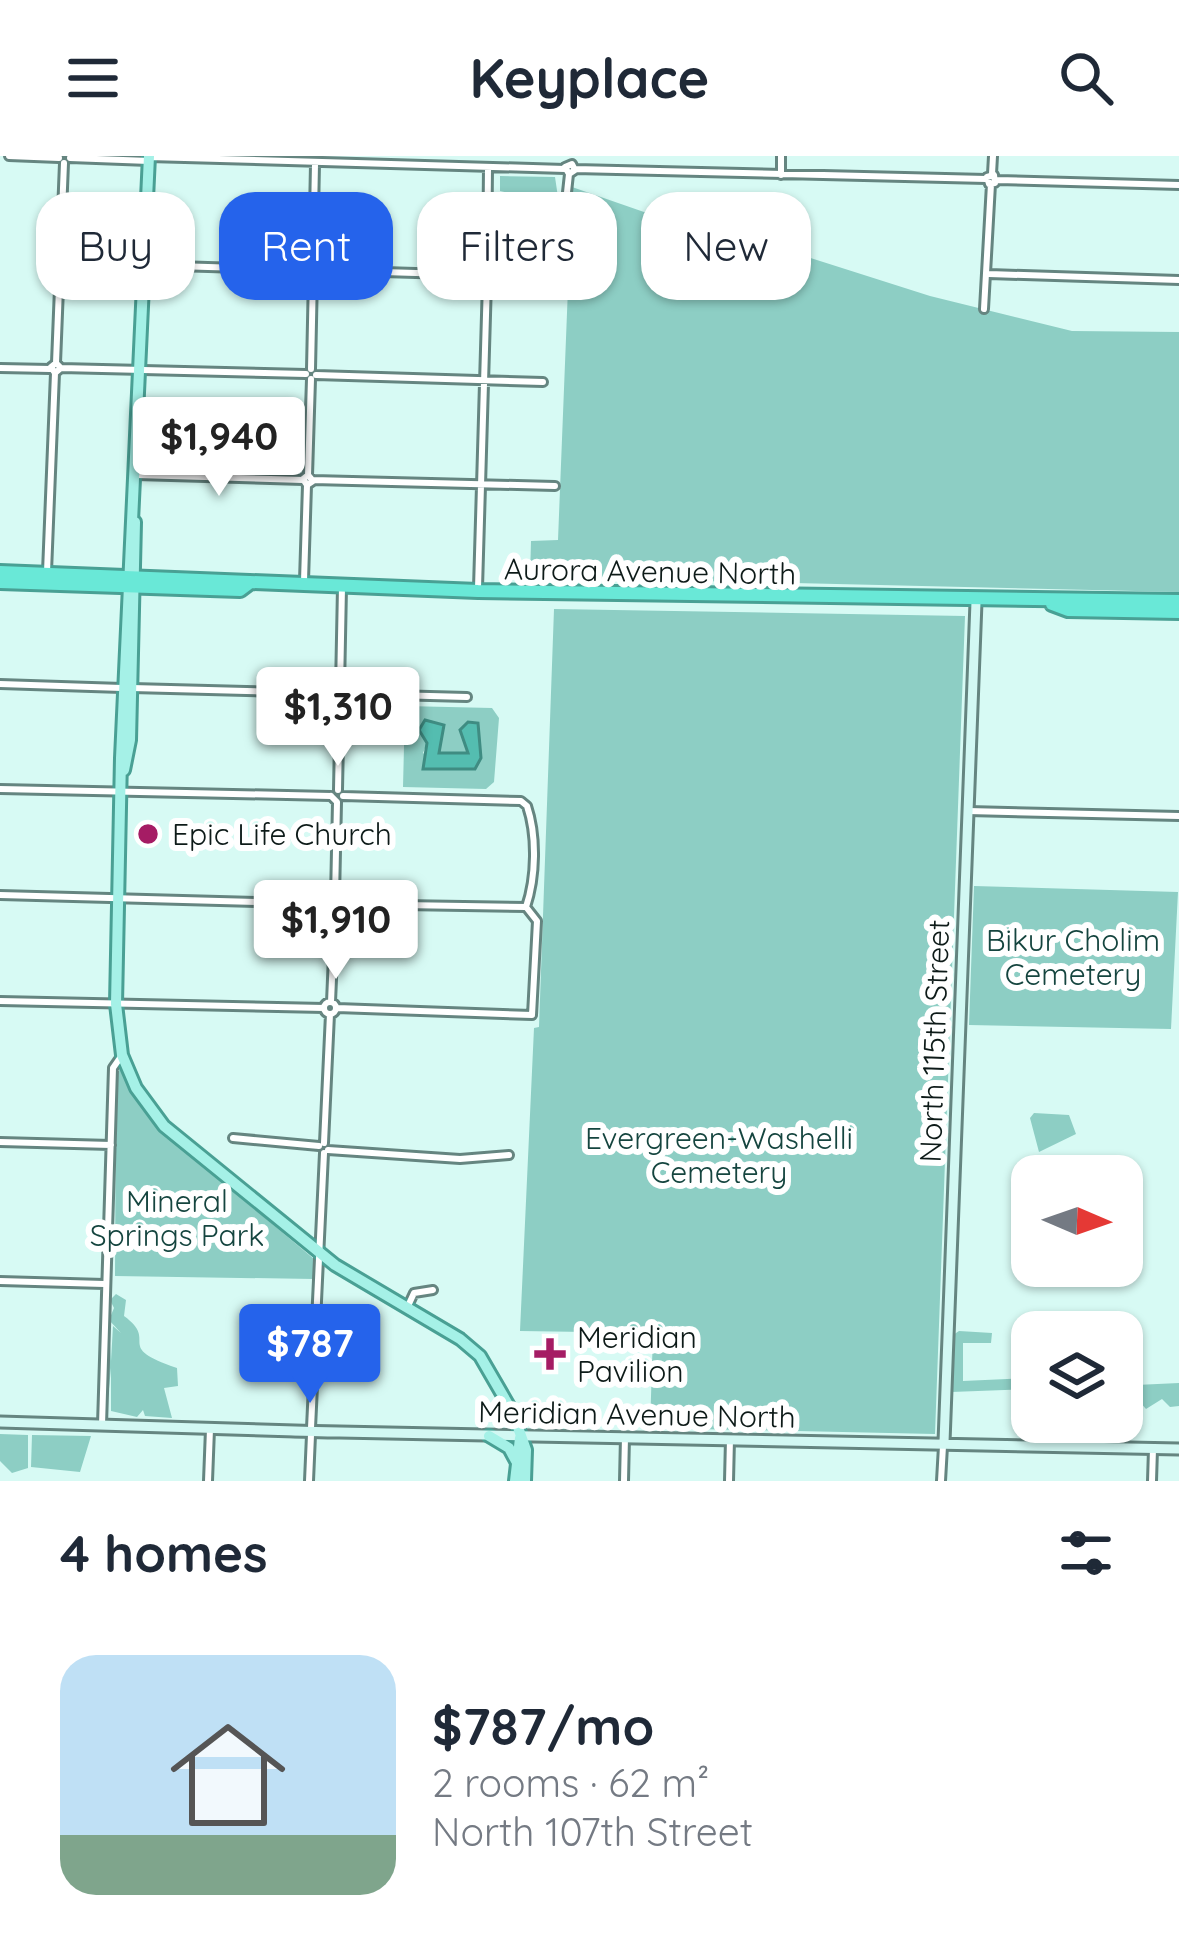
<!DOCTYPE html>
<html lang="en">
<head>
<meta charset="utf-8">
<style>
  :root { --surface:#fff; --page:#f2f2f3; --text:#1f2937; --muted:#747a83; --accent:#2563eb }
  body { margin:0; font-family:Quicksand,sans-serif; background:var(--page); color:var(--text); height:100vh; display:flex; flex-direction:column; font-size:45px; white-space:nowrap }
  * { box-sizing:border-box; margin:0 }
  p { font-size:39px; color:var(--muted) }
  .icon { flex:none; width:66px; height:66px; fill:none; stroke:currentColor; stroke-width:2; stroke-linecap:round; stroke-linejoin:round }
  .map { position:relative; height:1325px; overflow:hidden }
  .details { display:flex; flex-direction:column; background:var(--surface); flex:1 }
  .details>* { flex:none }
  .top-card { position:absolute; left:36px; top:36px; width:1107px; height:108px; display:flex; gap:24px }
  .needle { width:78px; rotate:92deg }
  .buttons { position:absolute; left:1011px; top:999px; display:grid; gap:24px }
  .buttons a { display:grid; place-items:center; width:132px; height:132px; border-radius:24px; background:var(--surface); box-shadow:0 3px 9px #0004; font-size:60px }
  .price { position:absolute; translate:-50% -102px; padding:0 27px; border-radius:12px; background:#fff; color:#222; font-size:39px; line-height:78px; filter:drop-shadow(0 3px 6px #0008) }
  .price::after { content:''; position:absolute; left:50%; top:72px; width:36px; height:27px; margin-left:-18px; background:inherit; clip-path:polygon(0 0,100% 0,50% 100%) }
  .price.selected { background:var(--accent); color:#fff }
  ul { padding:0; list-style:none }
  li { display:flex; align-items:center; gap:36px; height:300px; padding:0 60px }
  li span { display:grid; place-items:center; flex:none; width:336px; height:240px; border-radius:36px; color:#555 }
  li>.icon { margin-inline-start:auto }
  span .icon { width:144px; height:144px; fill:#fffc; stroke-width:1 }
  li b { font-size:51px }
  h2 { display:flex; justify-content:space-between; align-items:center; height:144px; padding:0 60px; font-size:51px }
  .chip { padding:0 42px; border-radius:36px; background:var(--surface); box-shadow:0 3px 9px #0004; font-size:42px; line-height:108px }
  .chip.selected { background:var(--accent); color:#fff }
  header { display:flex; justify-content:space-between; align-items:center; height:156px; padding:0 60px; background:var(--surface); font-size:54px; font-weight:800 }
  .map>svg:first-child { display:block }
  .green { fill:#8dcec4; fill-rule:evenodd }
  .water { fill:#54bdb0; stroke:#3f8c82; stroke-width:3 }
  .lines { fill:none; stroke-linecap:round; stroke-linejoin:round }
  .street-casing { stroke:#658580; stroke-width:12 }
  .secondary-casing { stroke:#658580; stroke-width:15 }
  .primary-casing { stroke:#49a094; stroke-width:16 }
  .highway-casing { stroke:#49a094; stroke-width:18 }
  .street { stroke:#fff; stroke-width:6 }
  .secondary { stroke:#d2f8f3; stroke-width:9 }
  .primary { stroke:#a5f1e7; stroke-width:10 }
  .highway { stroke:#69e8d7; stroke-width:12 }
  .poi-dot { fill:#a51c64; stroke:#fff; stroke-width:4.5 }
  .labels { text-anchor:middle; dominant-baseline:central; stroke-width:12; stroke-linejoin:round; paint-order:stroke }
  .street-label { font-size:30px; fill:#0d1a18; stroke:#fff }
  .poi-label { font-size:30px; fill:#0d1a18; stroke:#fff; text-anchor:start }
  .park-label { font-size:30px; fill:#15453f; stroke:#fff }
</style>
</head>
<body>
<header><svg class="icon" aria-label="menu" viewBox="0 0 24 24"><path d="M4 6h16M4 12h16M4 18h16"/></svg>Keyplace<svg class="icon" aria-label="search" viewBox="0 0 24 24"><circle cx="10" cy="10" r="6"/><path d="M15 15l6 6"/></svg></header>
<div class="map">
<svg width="1179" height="1325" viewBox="0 0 1179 1325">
  <rect width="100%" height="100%" fill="#d7faf4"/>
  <path class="green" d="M 500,20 L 555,21 L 559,48 L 500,35 Z
    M 572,31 L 667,64 L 679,61 L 710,70 L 930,140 L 1072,175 L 1179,176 L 1179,436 L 530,421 L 531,385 L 558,384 Z
    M 554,453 L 965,460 L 935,1278 L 650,1272 L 653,1177 L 520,1175 L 534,872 L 539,871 Z
    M 405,550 L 492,552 L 499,562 L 494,626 L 486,633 L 403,631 ZM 478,567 L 479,608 L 442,614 L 423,597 L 427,587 L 419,574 L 437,588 L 439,597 L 468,598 Z
    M 974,730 L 1178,736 L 1171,873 L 969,869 Z
    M 120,912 L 160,974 L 314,1103 L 314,1123 L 115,1120 L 116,920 Z
    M 1034,957 L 1069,959 L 1076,978 L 1039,996 L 1030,962 Z
    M 116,1138 L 126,1144 L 124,1160 C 160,1186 112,1190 177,1212 L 178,1230 L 164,1232 L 172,1262 L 145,1260 L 143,1254 L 137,1261 L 111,1255 L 111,1212 L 107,1253 L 109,1170 L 111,1205 L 113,1170 L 121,1177 L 109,1164 L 114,1152 L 110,1144 Z
    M 959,1175 L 992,1177 L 991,1187 L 963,1187 L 963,1225 L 1032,1222 L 1032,1233 L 951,1236 L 953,1179 Z
    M 1122,1219 L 1136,1229 L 1179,1227 L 1179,1250 L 1170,1251 L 1162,1243 L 1146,1253 L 1139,1245 L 1122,1245 Z
    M 0,1278 L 28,1279 L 28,1312 L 12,1317 L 0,1305 Z
    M 32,1279 L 91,1280 L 80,1316 L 31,1311 Z"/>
  <path class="water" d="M 425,564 L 444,569 L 439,597 L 468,597 L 460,574 L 468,566 L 478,567 L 481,602 L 475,613 L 423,613 L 427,587 L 419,574 Z"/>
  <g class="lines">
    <g class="street-casing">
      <path id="street" d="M 9,0 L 59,2
        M 149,1 L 565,13
        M 70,2 L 149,5
        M 572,8 L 575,14 L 569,18 L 565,11 Z
        M 575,13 L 986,23
        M 992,18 L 993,0
        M 781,19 L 781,0
        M 994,19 L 995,27 L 989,28 L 987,21 Z
        M 997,24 L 1179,29
        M 313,108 L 315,8
        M 144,109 L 307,114
        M 487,113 L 488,12
        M 318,114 L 481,119
        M 989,118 L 1179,124
        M 493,120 L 558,119 L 569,18
        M 984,153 L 991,28
        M 56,207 L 64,7
        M 0,212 L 50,213
        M 61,212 L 306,218
        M 311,213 L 313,119
        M 316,219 L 543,226
        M 137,319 L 303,324
        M 308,319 L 311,223
        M 313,324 L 555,330
        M 47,416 L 55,217 L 61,212 L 56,207 L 51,211 L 55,217
        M 304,425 L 307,329 L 313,325 L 308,319 L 303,323 L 307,329
        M 478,432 L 487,125 L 493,119 L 486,113 L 481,119 L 487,125
        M 0,528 L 122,532
        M 132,532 L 467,541
        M 0,633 L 331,640
        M 338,634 L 342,431
        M 331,640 L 337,646 L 335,742
        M 343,640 L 521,645 L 527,650 C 537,680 536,721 526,751
        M 968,655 L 1179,660
        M 0,739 L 329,748
        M 340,748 L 526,751
        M 0,845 L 324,852
        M324 852a6 6 0 1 1 12 0a6 6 0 1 1-12 0Z
        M 331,846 L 335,753
        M 337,852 L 532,859 L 537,765 L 526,751
        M 233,982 L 319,990
        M 0,986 L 111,989
        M 324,987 L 330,858
        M 328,994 L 460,1003 L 509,999
        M 0,1125 L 104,1128
        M 408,1150 L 414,1137 L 433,1134
        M 102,1269 L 113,912 L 120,902
        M 311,1272 L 324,997
        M 208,1325 L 210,1273
        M 309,1325 L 311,1279
        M 624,1325 L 625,1281
        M 729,1325 L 730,1283
        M 941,1325 L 943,1290
        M 1152,1325 L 1153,1293"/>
    </g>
    <g class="secondary-casing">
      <path id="secondary" d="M 0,1266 L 328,1276
        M 291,1275 L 1179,1293
        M 944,1286 L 976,446"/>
    </g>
    <g class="primary-casing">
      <path id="primary" d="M 149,0 L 121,602 L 116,848 L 122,899 L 136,932 L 164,970 L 335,1109 L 460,1183 L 480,1200 L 513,1257 L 526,1294 L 525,1325
        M 124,614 L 130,584 L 135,366
        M 489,1280 L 509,1292 L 516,1305
        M 515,1325 L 520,1282"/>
    </g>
    <g class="highway-casing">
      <path id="highway" d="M 0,416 L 478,435 L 1179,445
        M 0,426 L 240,434 L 248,428
        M 1052,448 L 1068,454 L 1179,456"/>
    </g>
    <use href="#street" class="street"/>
    <use href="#secondary" class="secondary"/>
    <use href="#primary" class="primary"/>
    <use href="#highway" class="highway"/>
  </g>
  <g class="poi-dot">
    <circle cx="148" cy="678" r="12"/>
    <path d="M544 1180h12v12h12v12h-12v12h-12v-12h-12v-12h12z"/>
  </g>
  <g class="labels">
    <g class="street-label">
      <text transform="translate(650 415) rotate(1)">Aurora Avenue North</text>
      <text transform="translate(934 885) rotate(-88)">North 115th Street</text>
      <text transform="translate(637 1258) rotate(1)">Meridian Avenue North</text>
    </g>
    <g class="poi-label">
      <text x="172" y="678">Epic Life Church</text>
      <text x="577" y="1181">Meridian<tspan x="577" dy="34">Pavilion</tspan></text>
    </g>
    <g class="park-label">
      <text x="1073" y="784">Bikur Cholim<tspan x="1073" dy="34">Cemetery</tspan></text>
      <text x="719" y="982">Evergreen-Washelli<tspan x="719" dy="34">Cemetery</tspan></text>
      <text x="177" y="1045">Mineral<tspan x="177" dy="34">Springs Park</tspan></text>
    </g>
  </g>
</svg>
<div class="buttons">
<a><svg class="needle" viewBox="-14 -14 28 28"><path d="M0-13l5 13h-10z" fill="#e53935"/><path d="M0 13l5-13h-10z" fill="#747a83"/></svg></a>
<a><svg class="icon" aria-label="layers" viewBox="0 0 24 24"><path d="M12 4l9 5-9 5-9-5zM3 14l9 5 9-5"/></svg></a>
</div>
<b class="price" style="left:219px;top:343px">$1,940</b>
<b class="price" style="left:338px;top:613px">$1,310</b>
<b class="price" style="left:336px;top:826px">$1,910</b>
<b class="price selected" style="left:310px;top:1250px">$787</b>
<div class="top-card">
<a class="chip">Buy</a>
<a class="chip selected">Rent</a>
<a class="chip">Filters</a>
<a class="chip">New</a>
</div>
</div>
<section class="details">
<h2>4 homes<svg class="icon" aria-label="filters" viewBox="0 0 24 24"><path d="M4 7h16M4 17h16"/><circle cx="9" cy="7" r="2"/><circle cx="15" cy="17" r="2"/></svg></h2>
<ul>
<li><span style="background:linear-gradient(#bfe0f5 75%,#7fa58c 0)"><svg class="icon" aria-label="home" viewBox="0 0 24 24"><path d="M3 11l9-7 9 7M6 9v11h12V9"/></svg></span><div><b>$787/mo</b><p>2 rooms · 62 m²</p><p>North 107th Street</p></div></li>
</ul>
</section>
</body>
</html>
